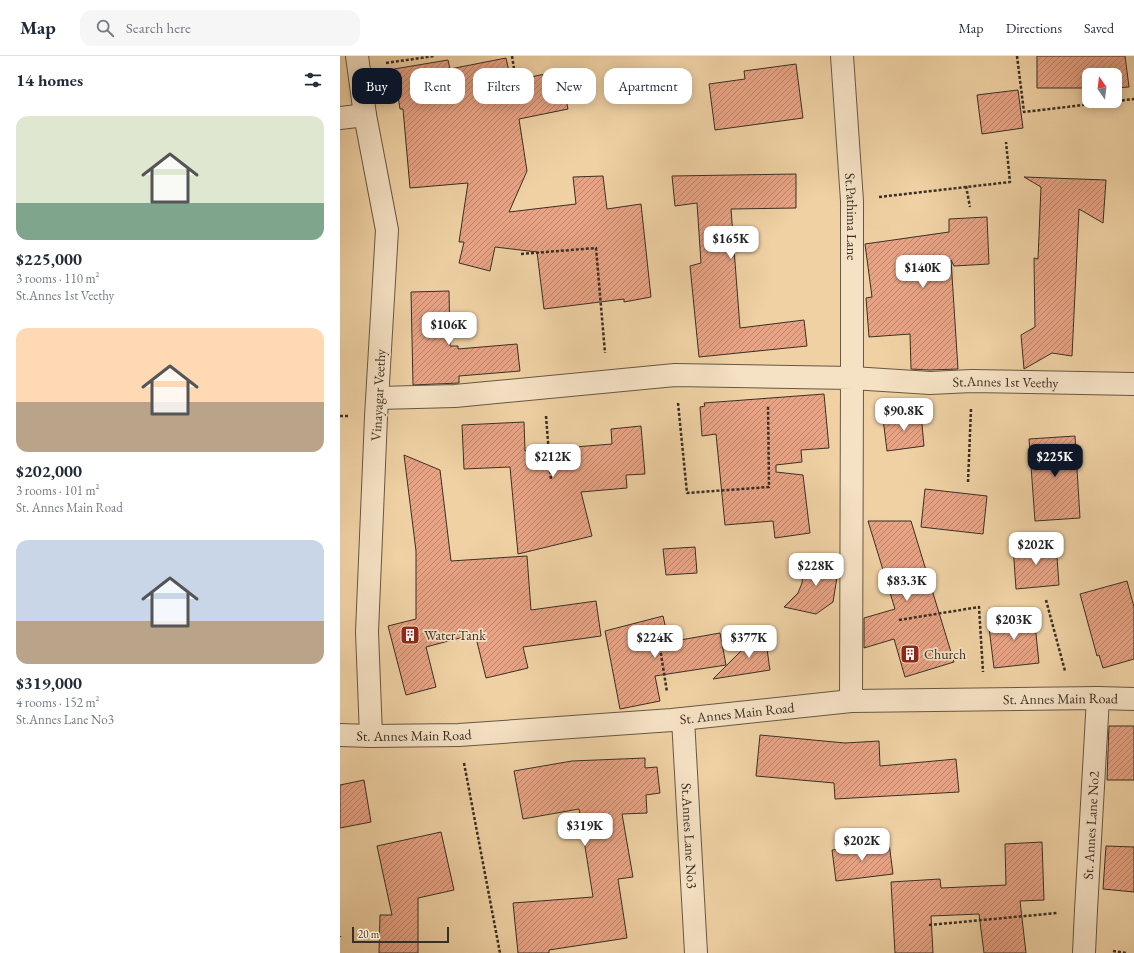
<!DOCTYPE html>
<html lang="en">
<head>
<meta charset="utf-8">
<style>
  :root { --surface:#fff; --page:#f6f6f7; --text:#1f2937; --muted:#747a83; --line:#e0e1e3; --accent:#111827 }
  body { margin:0; font-family:"EB Garamond",serif; background:var(--page); color:var(--text); height:100vh; display:flex; flex-direction:column; font-size:15px; white-space:nowrap }
  * { box-sizing:border-box; margin:0 }
  p { font-size:13px; color:var(--muted) }
  .icon { flex:none; width:22px; height:22px; fill:none; stroke:currentColor; stroke-width:2; stroke-linecap:round; stroke-linejoin:round }
  .map { position:relative; flex:1; overflow:hidden }
  .drawer { display:flex; flex-direction:column; background:var(--surface); width:340px }
  .drawer>* { flex:none }
  .hud { position:absolute; left:12px; top:12px; width:380px; height:36px; display:flex; gap:8px }
  .needle { width:26px; rotate:346deg }
  .controls { position:absolute; left:742px; top:12px; display:grid; gap:8px }
  .controls a { display:grid; place-items:center; width:40px; height:40px; border-radius:8px; background:var(--surface); box-shadow:0 2px 10px #0003; font-size:20px }
  .scale { position:absolute; left:12px; bottom:10px; width:97px; box-sizing:border-box; padding-left:4px; border:2px solid #392f24; border-top:0; font-size:11px; line-height:14px; white-space:nowrap; color:#392f24; -webkit-text-stroke:3px #f5e1c4; paint-order:stroke }
  .price { position:absolute; translate:-50% -34px; padding:0 9px; border-radius:8px; background:#fff; color:#222; font-size:13px; line-height:26px; filter:drop-shadow(0 1px 2px #0008) }
  .price::after { content:''; position:absolute; left:50%; top:24px; width:12px; height:9px; margin-left:-6px; background:inherit; clip-path:polygon(0 0,100% 0,50% 100%) }
  .price.on { background:var(--accent); color:#fff }
  ul { padding:0; list-style:none }
  li { display:grid; align-content:center; gap:8px; height:212px; padding:0 16px }
  li span { display:grid; place-items:center; height:124px; border-radius:12px; color:#555 }
  li>.icon { margin-inline-start:auto }
  span .icon { width:72px; height:72px; fill:#fffc; stroke-width:1 }
  li b { font-size:17px }
  h2 { display:flex; justify-content:space-between; align-items:center; height:48px; padding:0 16px; font-size:17px }
  .chip { padding:0 14px; border-radius:12px; background:var(--surface); box-shadow:0 2px 10px #0003; font-size:14px; line-height:36px }
  .chip.on { background:var(--accent); color:#fff }
  header { display:flex; align-items:center; gap:24px; box-sizing:border-box; height:56px; padding:0 20px; background:var(--surface); border-bottom:1px solid var(--line) }
  header strong { font-size:19px }
  nav { display:flex; gap:22px; margin-inline-start:auto; font-size:14px }
  .search { width:280px; height:36px; background:var(--page); display:flex; align-items:center; gap:10px; box-sizing:border-box; padding:0 14px; border-radius:12px; color:var(--muted); font-size:15px }
  main { display:flex; flex:1; min-height:0 }
  .map>svg:first-child { display:block }
  .building { fill:url(#building-hatch); stroke:#392f24 }
  .lines { fill:none; stroke-linecap:round; stroke-linejoin:round }
  .minor-casing { stroke:#665844; stroke-width:24 }
  .tertiary-casing { stroke:#665844; stroke-width:24 }
  .path { stroke:#392f24; stroke-width:2.5; stroke-dasharray:3 2; stroke-linecap:butt }
  .minor { stroke:#f5e1c4; stroke-width:22 }
  .tertiary { stroke:#f5e1c4; stroke-width:22 }
  .labels { text-anchor:middle; dominant-baseline:central; stroke-width:3.5; stroke-linejoin:round; paint-order:stroke }
  .street-label { font-size:14px; fill:#392f24; stroke:#f5e1c4 }
  .poi-label { font-size:14px; fill:#392f24; stroke:#f5e1c4; text-anchor:start }
</style>
</head>
<body>
<header>
<strong>Map</strong>
<div class="search"><svg class="icon" aria-label="search" viewBox="0 0 24 24"><circle cx="10" cy="10" r="6"/><path d="M15 15l6 6"/></svg>Search here</div>
<nav><a>Map</a><a>Directions</a><a>Saved</a></nav>
</header>
<main>
<section class="drawer">
<h2>14 homes<svg class="icon" aria-label="filters" viewBox="0 0 24 24"><path d="M4 7h16M4 17h16"/><circle cx="9" cy="7" r="2"/><circle cx="15" cy="17" r="2"/></svg></h2>
<ul>
<li><span style="background:linear-gradient(#dfe7d0 70%,#7fa58c 0)"><svg class="icon" aria-label="home" viewBox="0 0 24 24"><path d="M3 11l9-7 9 7M6 9v11h12V9"/></svg></span><div><b>$225,000</b><p>3 rooms · 110 m²</p><p>St.Annes 1st Veethy</p></div></li>
<li><span style="background:linear-gradient(#ffd9b3 60%,#b9a48a 0)"><svg class="icon" aria-label="home" viewBox="0 0 24 24"><path d="M3 11l9-7 9 7M6 9v11h12V9"/></svg></span><div><b>$202,000</b><p>3 rooms · 101 m²</p><p>St. Annes Main Road</p></div></li>
<li><span style="background:linear-gradient(#c9d6e8 65%,#b9a48a 0)"><svg class="icon" aria-label="home" viewBox="0 0 24 24"><path d="M3 11l9-7 9 7M6 9v11h12V9"/></svg></span><div><b>$319,000</b><p>4 rooms · 152 m²</p><p>St.Annes Lane No3</p></div></li>
</ul>
</section>
<div class="map">
<svg width="794" height="897" viewBox="0 0 794 897">
  <defs>
    <pattern id="building-hatch" width="6" height="6" patternUnits="userSpaceOnUse"><rect width="6" height="6" fill="#e8a384"/><path d="M-1 1l2-2M0 6l6-6M5 7l2-2" fill="none" stroke="#bd856c"/></pattern>
  </defs>
  <rect width="100%" height="100%" fill="#efd1a4"/>
  <filter id="stains"><feTurbulence type="fractalNoise" baseFrequency=".005" numOctaves="4"/><feColorMatrix values="0 0 0 0 .2 0 0 0 0 .09 0 0 0 0 .02 0 0 0 .5 -.17"/></filter>
  <radialGradient id="worn" r=".72"><stop offset=".6" stop-color="#630" stop-opacity="0"/><stop offset="1" stop-color="#630" stop-opacity=".3"/></radialGradient>
  <path class="building" d="M 697,0 L 785,0 L 789,31 L 775,32 L 775,19 L 749,19 L 749,32 L 697,32 Z
    M 166,2 L 171,25 L 220,15 L 228,53 L 179,63 L 187,115 L 169,156 L 236,148 L 233,121 L 263,120 L 267,153 L 301,148 L 311,241 L 284,246 L 284,243 L 204,253 L 197,196 L 155,191 L 150,215 L 119,207 L 124,186 L 119,186 L 128,127 L 70,132 L 63,53 L 60,53 L 54,13 L 108,4 L 110,13 Z
    M 456,8 L 463,62 L 375,74 L 369,28 L 405,23 L 404,15 Z
    M 678,34 L 683,72 L 642,78 L 637,39 Z
    M 456,118 L 456,152 L 391,153 L 400,272 L 464,264 L 467,290 L 359,301 L 350,210 L 361,207 L 357,147 L 335,150 L 332,120 Z
    M 684,121 L 766,124 L 763,167 L 739,153 L 732,300 L 712,297 L 684,313 L 681,279 L 695,271 L 694,202 L 698,203 L 701,131 Z
    M 647,161 L 649,208 L 614,210 L 611,204 L 618,313 L 589,314 L 571,313 L 570,278 L 529,281 L 526,242 L 532,241 L 525,188 L 609,176 L 609,163 Z
    M 109,235 L 110,290 L 118,290 L 118,293 L 177,288 L 180,315 L 119,320 L 119,327 L 73,329 L 71,236 Z
    M 484,338 L 489,392 L 461,394 L 462,406 L 436,409 L 436,416 L 463,419 L 470,477 L 435,482 L 433,465 L 385,469 L 376,378 L 362,380 L 360,351 L 365,350 L 364,347 Z
    M 581,358 L 584,390 L 547,395 L 543,363 Z
    M 184,366 L 185,395 L 272,388 L 271,373 L 301,370 L 305,418 L 286,419 L 287,432 L 241,436 L 252,480 L 178,498 L 170,411 L 124,413 L 122,369 Z
    M 735,380 L 740,462 L 695,465 L 689,383 Z
    M 64,399 L 100,414 L 111,505 L 187,500 L 191,554 L 256,545 L 261,580 L 183,591 L 188,612 L 146,622 L 135,578 L 86,591 L 96,631 L 66,639 L 48,570 L 76,563 L 76,495 Z
    M 585,433 L 647,440 L 643,478 L 581,471 Z
    M 528,465 L 571,465 L 614,606 L 565,621 L 554,583 L 524,592 L 524,562 L 555,553 Z
    M 716,487 L 719,529 L 676,533 L 673,490 Z
    M 355,491 L 357,517 L 326,519 L 323,493 Z
    M 464,501 L 499,509 L 493,546 L 476,558 L 444,551 L 458,537 L 462,527 Z
    M 787,525 L 794,551 L 794,603 L 763,612 L 759,599 L 757,600 L 740,538 Z
    M 694,559 L 699,607 L 654,612 L 648,564 Z
    M 323,560 L 329,586 L 380,577 L 386,609 L 315,620 L 320,645 L 280,653 L 265,575 Z
    M 424,572 L 430,614 L 373,623 Z
    M 769,670 L 794,670 L 794,724 L 767,724 Z
    M 420,679 L 505,687 L 539,685 L 540,710 L 616,703 L 619,736 L 495,743 L 494,727 L 416,720 Z
    M 305,702 L 305,712 L 317,711 L 320,737 L 306,739 L 307,757 L 282,758 L 293,821 L 278,823 L 287,882 L 209,894 L 209,897 L 178,897 L 173,847 L 253,841 L 239,753 L 183,763 L 174,715 L 232,705 Z
    M 24,724 L 31,766 L 0,772 L 0,729 Z
    M 101,776 L 114,834 L 78,842 L 78,897 L 39,897 L 40,859 L 52,859 L 37,790 Z
    M 702,786 L 704,844 L 680,845 L 686,897 L 644,897 L 639,858 L 591,860 L 593,897 L 555,897 L 551,826 L 600,823 L 601,832 L 666,829 L 665,788 Z
    M 549,787 L 553,818 L 496,825 L 492,794 Z
    M 766,790 L 794,791 L 794,836 L 763,833 Z"/>
  <g class="lines">
    <g class="minor-casing">
      <g id="minor">
        <path d="M 17,0 L 25,59 L 47,174 L 36,361 L 27,576 L 31,680"/>
        <path id="s1" d="M 502,0 L 512,145 L 512,322 L 590,327 L 632,325 L 794,328"/>
        <path d="M 0,62 L 25,59"/>
        <path d="M 38,342 L 115,340 L 335,319 L 512,322 L 511,645"/>
        <path id="s2" d="M 343,663 L 356,897"/>
        <path id="s3" d="M 744,897 L 746,854 L 758,642"/>
      </g>
    </g>
    <g class="tertiary-casing">
      <g id="tertiary">
        <path id="s4" d="M 0,679 L 31,680 L 119,679 L 332,664 L 511,645 L 758,642 L 794,643"/>
      </g>
    </g>
    <path class="path" d="M 172,0 L 179,44
      M 677,0 L 684,56 L 794,43
      M 46,7 L 94,0
      M 626,130 L 630,151
      M 539,141 L 670,126 L 666,86
      M 181,198 L 256,192 L 265,297
      M 338,347 L 347,437 L 429,431 L 428,349
      M 0,360 L 8,360
      M 206,360 L 211,424
      M 628,426 L 631,353
      M 706,544 L 725,615
      M 559,564 L 639,551 L 643,616
      M 320,592 L 327,636
      M 124,707 L 160,897
      M 589,869 L 717,857
      M 0,881 L 0,880
      M 773,895 L 786,897"/>
    <use href="#minor" class="minor"/>
    <use href="#tertiary" class="tertiary"/>
  </g>
  <defs>
    <g id="building-square" transform="scale(1)"><rect x="-9" y="-9" width="18" height="18" rx="4" fill="#8f2418" stroke="#f5e1c4"/><path d="M-4-6H4V6H1V3H-1V6H-4ZM-2.5-4.3h1.7v1.8h-1.7ZM.8-4.3h1.7v1.8H.8ZM-2.5-1h1.7V.8h-1.7ZM.8-1h1.7V.8H.8Z" fill="#fff"/></g>
  </defs>
  <g fill-rule="evenodd">
    <use href="#building-square" x="70" y="579"/>
    <use href="#building-square" x="570" y="598"/>
  </g>
  <g class="labels">
    <g class="street-label">
      <text stroke="none"><textPath href="#s1" startOffset="161">St.Pathima Lane</textPath></text>
      <text stroke="none"><textPath href="#s1" startOffset="476">St.Annes 1st Veethy</textPath></text>
      <text transform="translate(38 339) rotate(-87)">Vinayagar Veethy</text>
      <text stroke="none"><textPath href="#s4" startOffset="722">St. Annes Main Road</textPath></text>
      <text stroke="none"><textPath href="#s4" startOffset="398">St. Annes Main Road</textPath></text>
      <text stroke="none"><textPath href="#s4" startOffset="74">St. Annes Main Road</textPath></text>
      <text stroke="none"><textPath href="#s3" startOffset="128">St. Annes Lane No2</textPath></text>
      <text stroke="none"><textPath href="#s2" startOffset="117">St.Annes Lane No3</textPath></text>
    </g>
    <g class="poi-label">
      <text x="84" y="579">Water Tank</text>
      <text x="584" y="598">Church</text>
    </g>
  </g>
  <rect width="100%" height="100%" filter="url(#stains)"/>
  <rect width="100%" height="100%" fill="url(#worn)"/>
</svg>
<div class="controls">
<a><svg class="needle" viewBox="-14 -14 28 28"><path d="M0-13l5 13h-10z" fill="#e53935"/><path d="M0 13l5-13h-10z" fill="#747a83"/></svg></a>
</div>
<div class="scale">20 m</div>
<b class="price" style="left:391px;top:204px">$165K</b>
<b class="price" style="left:583px;top:233px">$140K</b>
<b class="price" style="left:109px;top:290px">$106K</b>
<b class="price" style="left:564px;top:376px">$90.8K</b>
<b class="price" style="left:213px;top:422px">$212K</b>
<b class="price on" style="left:715px;top:422px">$225K</b>
<b class="price" style="left:696px;top:510px">$202K</b>
<b class="price" style="left:476px;top:531px">$228K</b>
<b class="price" style="left:567px;top:546px">$83.3K</b>
<b class="price" style="left:674px;top:585px">$203K</b>
<b class="price" style="left:315px;top:603px">$224K</b>
<b class="price" style="left:409px;top:603px">$377K</b>
<b class="price" style="left:245px;top:791px">$319K</b>
<b class="price" style="left:522px;top:806px">$202K</b>
<div class="hud">
<a class="chip on">Buy</a>
<a class="chip">Rent</a>
<a class="chip">Filters</a>
<a class="chip">New</a>
<a class="chip">Apartment</a>
</div>
</div>
</main>
</body>
</html>
